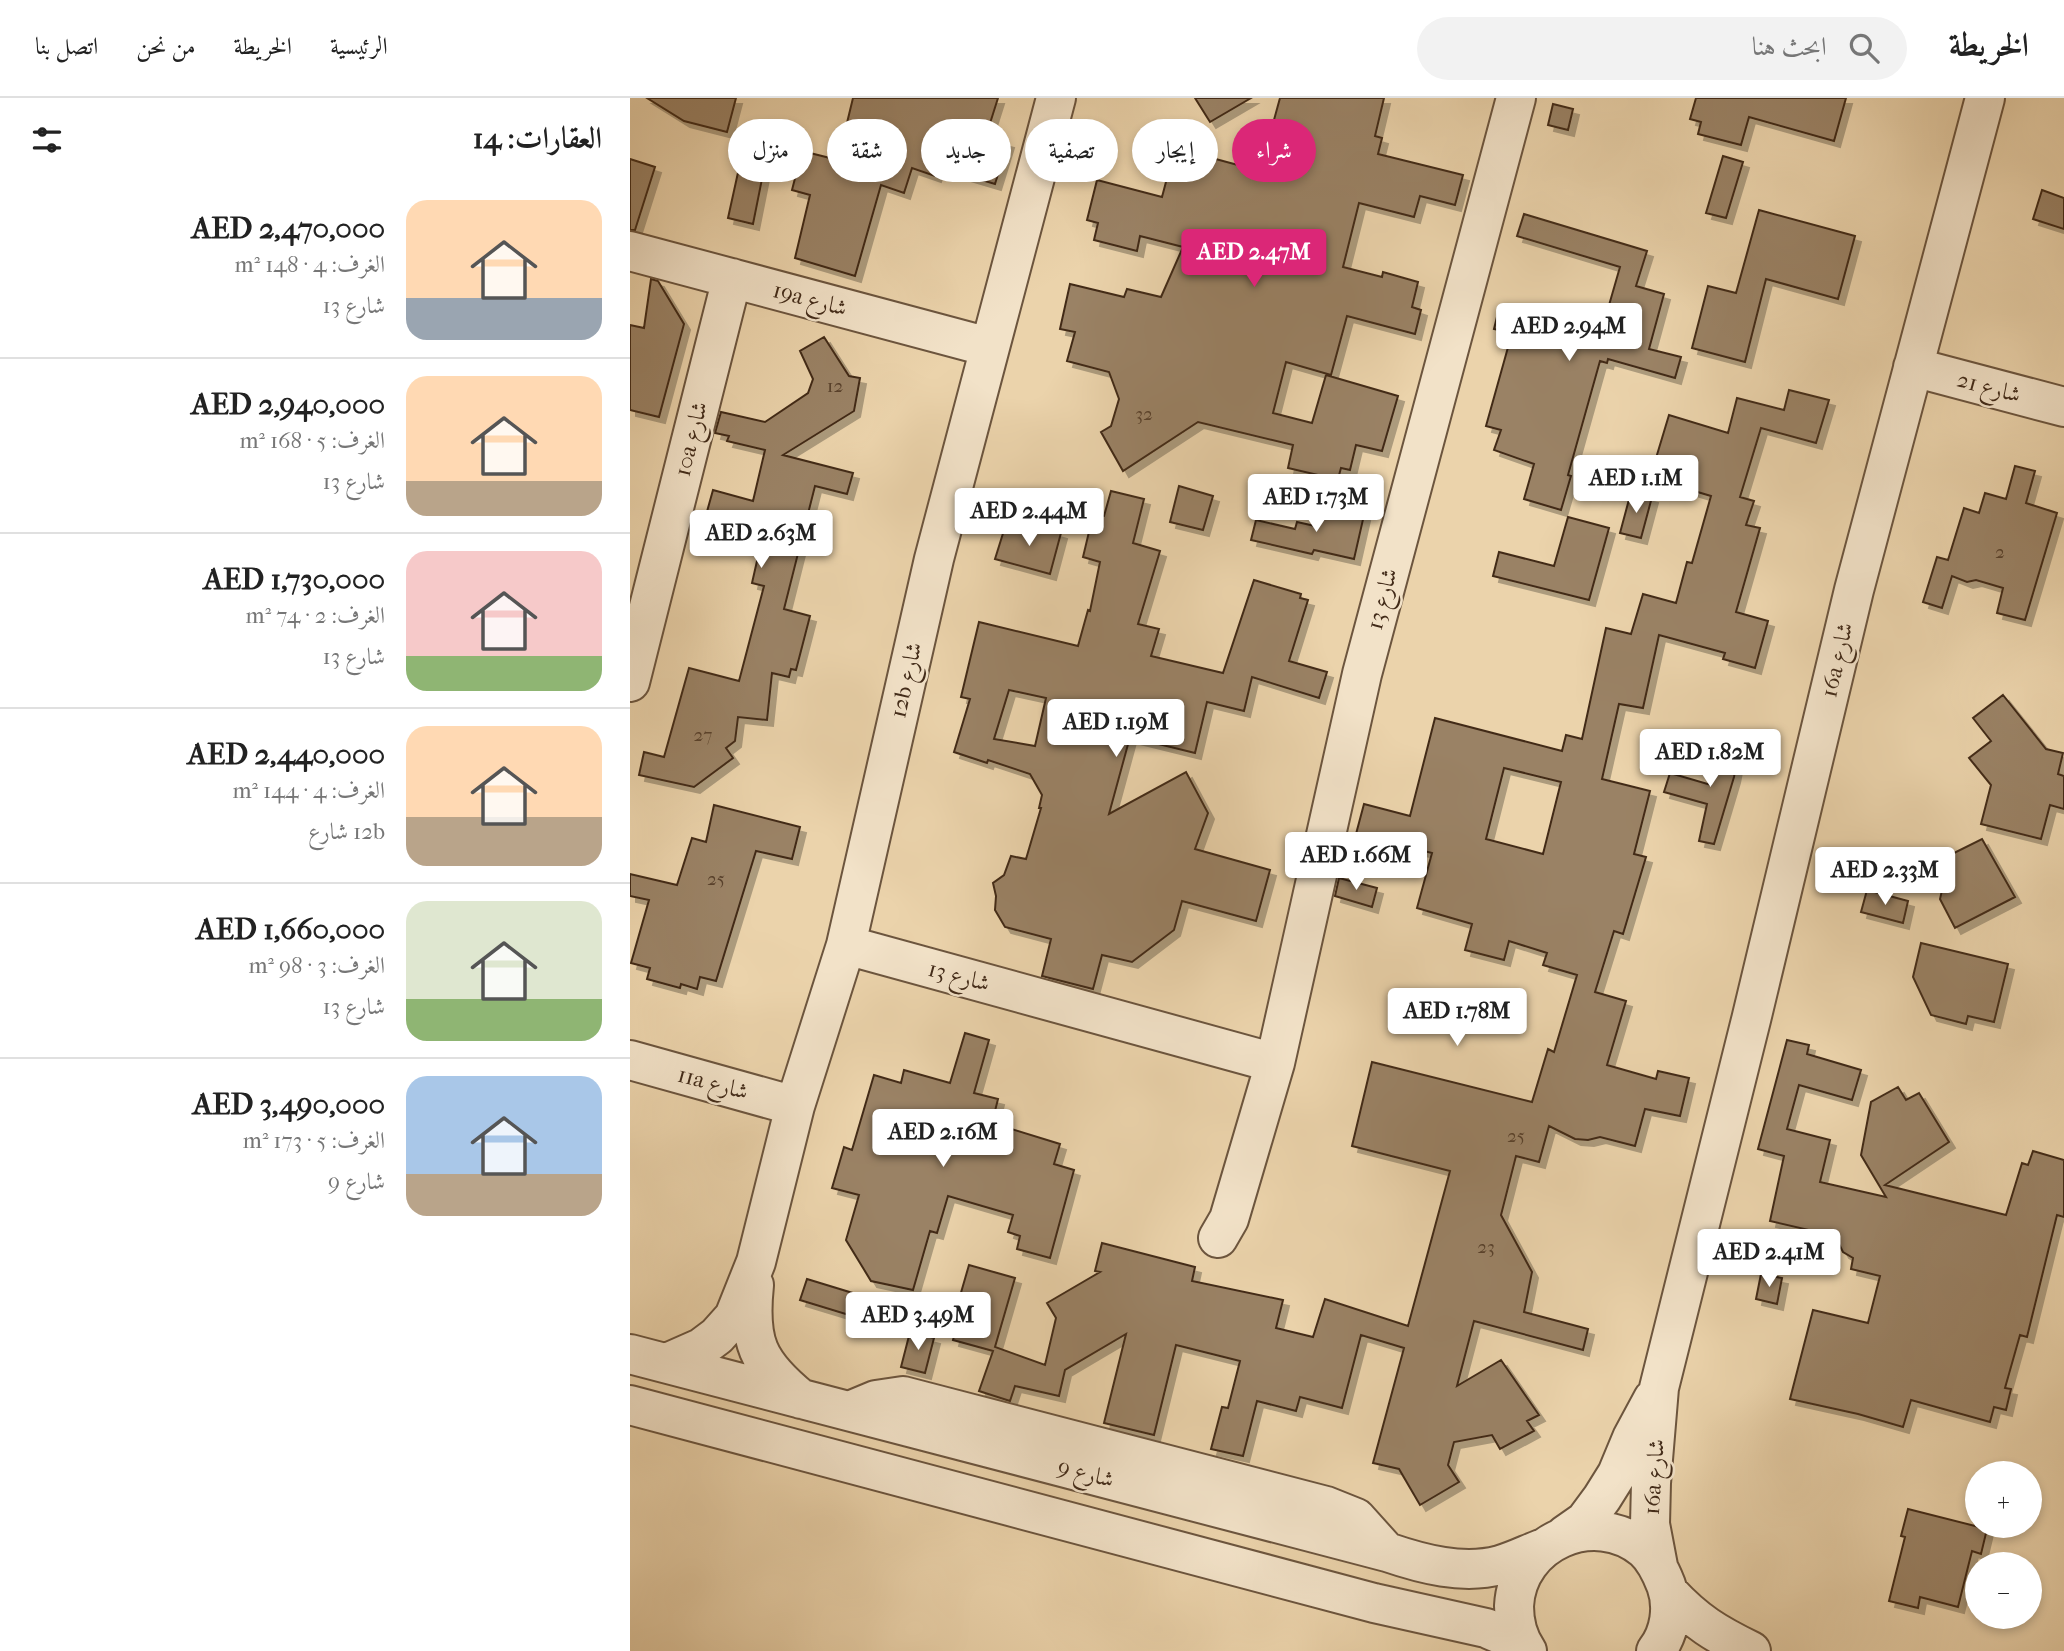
<!DOCTYPE html>
<html lang="ar">
<head>
<meta charset="utf-8">
<style>
  :root { --surface:#fff; --page:#f2f2f2; --text:#222; --muted:#767676; --line:#e0e0e0; --accent:#db2777 }
  body { margin:0; font-family:"IM FELL French Canon",Amiri,serif; background:var(--page); color:var(--text); direction:rtl; height:100vh; display:flex; flex-direction:column; font-size:26px; white-space:nowrap }
  * { box-sizing:border-box; margin:0 }
  p { font-size:23px; color:var(--muted) }
  .icon { flex:none; width:38px; height:38px; fill:none; stroke:currentColor; stroke-width:2; stroke-linecap:round; stroke-linejoin:round }
  .map { position:relative; flex:1; overflow:hidden; direction:ltr }
  .panel { display:flex; flex-direction:column; background:var(--surface); width:630px }
  .panel>* { flex:none }
  .banner { position:absolute; left:21px; top:21px; width:665px; height:63px; direction:rtl; display:flex; gap:14px }
  .buttons { position:absolute; left:1335px; top:1363px; display:grid; gap:14px }
  .buttons a { display:grid; place-items:center; width:77px; height:77px; border-radius:50%; background:var(--surface); box-shadow:0 4px 10px #0003; font-size:35px }
  .price { position:absolute; translate:-50% -60px; padding:0 16px; border-radius:7px; background:#fff; color:#222; font-size:23px; line-height:46px; filter:drop-shadow(0 2px 4px #0008) }
  .price::after { content:''; position:absolute; left:50%; top:42px; width:21px; height:16px; margin-left:-10px; background:inherit; clip-path:polygon(0 0,100% 0,50% 100%) }
  .price.on { background:var(--accent); color:#fff }
  ul { padding:0; list-style:none }
  li { display:flex; align-items:center; gap:21px; height:175px; padding:0 28px }
  li+li { border-top:2px solid var(--line) }
  li span { display:grid; place-items:center; flex:none; width:196px; height:140px; border-radius:21px; color:#555 }
  li>.icon { margin-inline-start:auto }
  span .icon { width:84px; height:84px; fill:#fffc; stroke-width:1 }
  li b { font-size:30px }
  h2 { display:flex; justify-content:space-between; align-items:center; height:84px; padding:0 28px; font-size:30px }
  .pill { padding:0 24px; border-radius:32px; background:var(--surface); box-shadow:0 4px 10px #0003; font-size:24px; line-height:63px }
  .pill.on { background:var(--accent); color:#fff }
  header { display:flex; align-items:center; gap:42px; box-sizing:border-box; height:98px; padding:0 35px; background:var(--surface); border-bottom:2px solid var(--line) }
  header strong { font-size:33px }
  nav { display:flex; gap:38px; margin-inline-start:auto; font-size:24px }
  .search { width:490px; height:63px; background:var(--page); display:flex; align-items:center; gap:18px; box-sizing:border-box; padding:0 24px; border-radius:38px; color:var(--muted); font-size:26px }
  main { display:flex; flex:1; min-height:0 }
  .map>svg:first-child { display:block }
  .building { fill:#9a8265; stroke:#422b19; stroke-width:2; fill-rule:evenodd; filter:url(#shadow) }
  .lines { fill:none; stroke-linecap:round; stroke-linejoin:round }
  .minor-casing { stroke:#6c553e; stroke-width:42 }
  .minor { stroke:#f2e2c8; stroke-width:38 }
  .labels { text-anchor:middle; dominant-baseline:central; stroke-width:5; stroke-linejoin:round; paint-order:stroke }
  .number-label { font-size:19px; fill:#58412c }
  .street-label { font-size:23px; fill:#422b19; stroke:#f2e2c8 }
</style>
</head>
<body>
<header>
<strong>الخريطة</strong>
<div class="search"><svg class="icon" aria-label="search" viewBox="0 0 24 24"><circle cx="10" cy="10" r="6"/><path d="M15 15l6 6"/></svg>ابحث هنا</div>
<nav><a>الرئيسية</a><a>الخريطة</a><a>من نحن</a><a>اتصل بنا</a></nav>
</header>
<main>
<div class="map">
<svg width="1434" height="1553" viewBox="0 0 1434 1553">
  <defs>
    <filter id="shadow"><feDropShadow dx="6" dy="6" stdDeviation="0" flood-color="#0004"/></filter>
  </defs>
  <rect width="100%" height="100%" fill="#ebd3ab"/>
  <filter id="stains"><feTurbulence type="fractalNoise" baseFrequency=".00286" numOctaves="4"/><feColorMatrix values="0 0 0 0 .2 0 0 0 0 .09 0 0 0 0 .02 0 0 0 .5 -.17"/></filter>
  <radialGradient id="worn" r=".72"><stop offset=".6" stop-color="#630" stop-opacity="0"/><stop offset="1" stop-color="#630" stop-opacity=".3"/></radialGradient>
  <path class="building" d="M 17,0 L 106,0 L 97,34 L 54,23 Z
    M 223,0 L 368,0 L 356,38 L 378,44 L 365,86 L 308,69 L 305,78 L 282,70 L 274,95 L 251,87 L 225,178 L 165,160 L 180,97 L 162,92 L 172,53 L 208,62 Z
    M 565,0 L 621,0 L 580,24 Z
    M 650,0 L 754,0 L 745,38 L 752,40 L 748,56 L 833,77 L 825,107 L 790,98 L 784,119 L 729,105 L 713,169 L 752,179 L 753,174 L 788,184 L 782,209 L 791,212 L 785,236 L 717,218 L 701,277 L 656,264 L 643,315 L 682,325 L 696,277 L 768,298 L 752,353 L 726,347 L 720,372 L 711,370 L 705,392 L 685,388 L 688,377 L 658,370 L 663,347 L 568,324 L 493,373 L 471,334 L 481,328 L 489,301 L 479,274 L 437,263 L 445,234 L 430,231 L 440,186 L 494,199 L 497,191 L 531,199 L 553,149 L 510,138 L 507,153 L 464,142 L 468,125 L 457,122 L 467,82 L 532,99 L 545,50 L 630,73 Z
    M 1066,0 L 1216,0 L 1204,43 L 1119,19 L 1111,47 L 1068,36 L 1071,24 L 1060,21 Z
    M 923,6 L 943,11 L 938,32 L 918,27 Z
    M 1093,58 L 1113,64 L 1096,120 L 1076,115 Z
    M 0,61 L 25,69 L 5,132 L 0,132 Z
    M 109,70 L 133,76 L 123,126 L 98,120 Z
    M 1412,92 L 1434,100 L 1434,131 L 1403,121 Z
    M 1129,112 L 1225,138 L 1208,201 L 1136,181 L 1115,264 L 1062,250 L 1078,188 L 1106,195 Z
    M 894,116 L 1017,153 L 1006,188 L 1034,196 L 1019,251 L 1051,259 L 1045,280 L 978,261 L 977,265 L 970,263 L 938,377 L 941,378 L 931,412 L 894,401 L 904,366 L 864,352 L 871,332 L 856,328 L 882,235 L 864,231 L 869,211 L 971,235 L 990,169 L 887,138 Z
    M 21,181 L 28,183 L 54,226 L 29,319 L 0,312 L 0,227 L 14,230 Z
    M 194,239 L 219,278 L 230,280 L 224,313 L 153,357 L 223,375 L 217,396 L 185,388 L 154,511 L 180,518 L 166,572 L 161,571 L 159,579 L 142,575 L 137,622 L 108,619 L 105,643 L 96,650 L 103,660 L 64,689 L 9,677 L 14,654 L 34,659 L 59,570 L 109,583 L 134,488 L 122,485 L 132,441 L 73,428 L 83,392 L 123,403 L 135,352 L 97,343 L 99,338 L 85,335 L 91,314 L 135,324 L 178,295 L 183,281 L 170,253 Z
    M 1159,292 L 1199,302 L 1186,345 L 1131,330 L 1110,399 L 1124,403 L 1116,427 L 1130,430 L 1106,514 L 1138,523 L 1125,570 L 1093,561 L 1095,555 L 1029,537 L 1013,610 L 989,606 L 972,681 L 1020,693 L 1004,756 L 1016,759 L 993,836 L 984,833 L 965,894 L 996,903 L 977,967 L 1026,981 L 1028,973 L 1059,980 L 1050,1018 L 1015,1011 L 1005,1048 L 970,1039 L 958,1042 L 945,1041 L 919,1028 L 909,1064 L 886,1058 L 871,1117 L 902,1174 L 894,1214 L 958,1231 L 953,1252 L 844,1223 L 827,1288 L 871,1262 L 909,1317 L 897,1323 L 904,1333 L 870,1351 L 862,1337 L 824,1344 L 818,1367 L 829,1384 L 790,1407 L 769,1371 L 743,1365 L 774,1250 L 731,1237 L 712,1310 L 670,1299 L 666,1313 L 627,1303 L 613,1358 L 581,1351 L 592,1309 L 598,1310 L 610,1263 L 546,1247 L 524,1337 L 474,1325 L 496,1236 L 435,1272 L 429,1298 L 385,1288 L 380,1303 L 349,1293 L 363,1253 L 323,1242 L 333,1206 L 328,1205 L 339,1167 L 385,1180 L 365,1249 L 415,1267 L 426,1220 L 417,1205 L 470,1174 L 465,1173 L 472,1145 L 565,1169 L 562,1183 L 653,1202 L 646,1230 L 683,1239 L 695,1201 L 778,1228 L 820,1073 L 722,1048 L 742,964 L 902,1004 L 918,951 L 924,954 L 947,877 L 913,867 L 917,855 L 879,843 L 874,862 L 835,852 L 842,826 L 787,810 L 802,755 L 726,736 L 734,706 L 780,718 L 805,620 L 932,653 L 936,637 L 952,641 L 976,530 L 1001,536 L 1013,496 L 1046,505 L 1057,464 L 1062,465 L 1081,398 L 1020,380 L 1039,317 L 1098,335 L 1107,300 L 1154,312 ZM 874,670 L 931,684 L 913,756 L 856,741 Z
    M 1385,368 L 1405,373 L 1396,405 L 1427,415 L 1395,522 L 1367,515 L 1373,490 L 1346,482 L 1337,484 L 1322,478 L 1312,510 L 1293,504 L 1307,459 L 1318,462 L 1334,410 L 1349,415 L 1355,395 L 1376,401 Z
    M 549,388 L 583,398 L 573,432 L 540,424 Z
    M 481,393 L 514,401 L 503,445 L 530,453 L 508,526 L 529,531 L 521,558 L 593,575 L 624,482 L 671,496 L 670,500 L 678,502 L 659,563 L 697,574 L 689,600 L 622,579 L 614,613 L 577,604 L 565,655 L 500,639 L 479,716 L 556,674 L 578,715 L 565,751 L 640,772 L 626,823 L 552,803 L 544,832 L 502,864 L 472,857 L 463,891 L 412,878 L 421,841 L 375,829 L 365,812 L 366,798 L 363,785 L 374,777 L 381,758 L 396,761 L 411,710 L 409,710 L 412,697 L 400,676 L 358,662 L 357,665 L 324,654 L 340,601 L 331,599 L 349,524 L 448,548 L 458,512 L 460,513 L 470,464 L 453,459 L 463,417 L 474,418 ZM 379,592 L 416,600 L 405,648 L 364,641 Z
    M 1001,394 L 1022,399 L 1011,440 L 990,435 Z
    M 690,407 L 734,417 L 724,461 L 684,452 L 682,456 L 621,442 L 626,422 L 665,431 L 667,424 L 685,428 Z
    M 938,419 L 979,430 L 959,502 L 863,478 L 869,454 L 924,468 Z
    M 399,426 L 431,435 L 420,476 L 365,461 L 375,429 L 397,435 Z
    M 1373,597 L 1416,651 L 1433,655 L 1428,676 L 1434,678 L 1434,711 L 1420,707 L 1411,741 L 1351,726 L 1361,687 L 1339,660 L 1361,643 L 1343,620 Z
    M 1091,640 L 1111,643 L 1104,679 L 1084,746 L 1069,743 L 1077,706 L 1034,694 L 1040,675 L 1081,687 Z
    M 84,707 L 170,729 L 162,761 L 126,753 L 86,883 L 70,879 L 67,891 L 51,886 L 50,890 L 17,881 L 20,870 L 1,865 L 19,802 L 0,798 L 0,776 L 47,787 L 62,740 L 76,744 Z
    M 1352,741 L 1385,799 L 1325,830 L 1310,801 L 1320,757 Z
    M 709,780 L 747,790 L 742,809 L 705,798 Z
    M 1237,792 L 1278,803 L 1273,825 L 1231,814 Z
    M 1291,845 L 1378,866 L 1364,924 L 1338,918 L 1336,926 L 1301,917 L 1283,879 Z
    M 335,935 L 359,942 L 344,995 L 368,1001 L 362,1025 L 430,1046 L 424,1066 L 444,1072 L 420,1160 L 387,1151 L 390,1138 L 378,1134 L 383,1117 L 318,1098 L 307,1135 L 300,1133 L 283,1192 L 241,1183 L 216,1142 L 229,1097 L 202,1090 L 214,1049 L 222,1052 L 244,977 L 271,985 L 274,972 L 320,985 Z
    M 1157,942 L 1179,947 L 1177,956 L 1231,972 L 1222,1002 L 1169,987 L 1157,1031 L 1200,1042 L 1190,1084 L 1256,1099 L 1231,1057 L 1241,1004 L 1268,989 L 1276,1002 L 1289,995 L 1319,1044 L 1255,1087 L 1376,1117 L 1392,1065 L 1398,1067 L 1403,1053 L 1434,1062 L 1434,1119 L 1427,1117 L 1397,1239 L 1390,1237 L 1375,1290 L 1381,1291 L 1376,1312 L 1364,1309 L 1360,1324 L 1281,1302 L 1273,1329 L 1228,1316 L 1160,1301 L 1183,1212 L 1238,1225 L 1250,1178 L 1221,1171 L 1223,1160 L 1213,1154 L 1205,1138 L 1140,1123 L 1154,1058 L 1128,1051 Z
    M 1131,1176 L 1152,1180 L 1147,1206 L 1126,1201 Z
    M 177,1181 L 226,1196 L 219,1217 L 170,1202 Z
    M 280,1234 L 304,1240 L 295,1275 L 271,1269 Z
    M 1278,1411 L 1357,1431 L 1351,1456 L 1342,1453 L 1328,1509 L 1290,1499 L 1288,1510 L 1259,1503 L 1275,1439 L 1271,1438 Z"/>
  <g class="lines">
    <g class="minor-casing">
      <path id="minor" d="M 0,153 L 359,249
        M 1283,269 L 1434,309
        M 0,584 L 102,180
        M 216,847 L 645,965
        M 0,962 L 165,1008
        M 588,1140 L 599,1121 L 645,965 L 732,576 L 886,0
        M 124,1187 C 118,1244 127,1265 171,1301
        M 0,1256 L 757,1454 C 792,1466 833,1477 870,1467 C 884,1463 898,1456 911,1451
        M 37,1265 L 71,1250 L 87,1238 L 104,1219 L 126,1164 L 165,1008 L 216,847 L 304,461 L 426,0
        M 0,1307 L 744,1505 L 856,1530 L 891,1545
        M 222,1312 L 246,1302 L 273,1298 L 696,1408 L 726,1420 L 753,1450
        M 935,1437 L 955,1423 L 972,1400 L 987,1376 L 1002,1340 L 1023,1301
        M 1028,1468 L 1020,1426 L 1021,1385 L 1029,1290 L 1121,922 L 1224,492 L 1355,0
        M 1039,1495 C 1066,1524 1086,1536 1121,1553
        M 897,1553 C 888,1540 884,1524 884,1508 C 887,1444 964,1410 1014,1451 C 1025,1461 1031,1474 1036,1487 C 1044,1509 1040,1535 1026,1553"/>
    </g>
    <use href="#minor" class="minor"/>
  </g>
  <g class="labels">
    <g class="number-label">
      <text x="205" y="288">12</text>
      <text x="514" y="316">32</text>
      <text x="1370" y="454">2</text>
      <text x="73" y="637">27</text>
      <text x="86" y="781">25</text>
      <text x="886" y="1038">25</text>
      <text x="856" y="1149">23</text>
    </g>
    <g class="street-label">
      <text transform="translate(180 201) rotate(15)">19a شارع</text>
      <text transform="translate(1359 289) rotate(15)">شارع 21</text>
      <text transform="translate(61 341) rotate(-76)">10a شارع</text>
      <text transform="translate(752 501) rotate(-75)">شارع 13</text>
      <text transform="translate(1207 562) rotate(-77)">16a شارع</text>
      <text transform="translate(276 582) rotate(-77)">12b شارع</text>
      <text transform="translate(329 878) rotate(15)">شارع 13</text>
      <text transform="translate(83 985) rotate(15)">11a شارع</text>
      <text transform="translate(456 1375) rotate(15)">شارع 9</text>
      <text transform="translate(1024 1379) rotate(-86)">16a شارع</text>
    </g>
  </g>
  <rect width="100%" height="100%" filter="url(#stains)"/>
  <rect width="100%" height="100%" fill="url(#worn)"/>
</svg>
<div class="buttons">
<a>+</a>
<a>−</a>
</div>
<b class="price on" style="left:624px;top:191px">AED 2.47M</b>
<b class="price" style="left:939px;top:265px">AED 2.94M</b>
<b class="price" style="left:1006px;top:417px">AED 1.1M</b>
<b class="price" style="left:686px;top:436px">AED 1.73M</b>
<b class="price" style="left:399px;top:450px">AED 2.44M</b>
<b class="price" style="left:131px;top:472px">AED 2.63M</b>
<b class="price" style="left:486px;top:661px">AED 1.19M</b>
<b class="price" style="left:1080px;top:691px">AED 1.82M</b>
<b class="price" style="left:726px;top:794px">AED 1.66M</b>
<b class="price" style="left:1255px;top:809px">AED 2.33M</b>
<b class="price" style="left:827px;top:950px">AED 1.78M</b>
<b class="price" style="left:313px;top:1071px">AED 2.16M</b>
<b class="price" style="left:1139px;top:1191px">AED 2.41M</b>
<b class="price" style="left:288px;top:1254px">AED 3.49M</b>
<div class="banner">
<a class="pill on">شراء</a>
<a class="pill">إيجار</a>
<a class="pill">تصفية</a>
<a class="pill">جديد</a>
<a class="pill">شقة</a>
<a class="pill">منزل</a>
</div>
</div>
<section class="panel">
<h2>العقارات: 14<svg class="icon" aria-label="filters" viewBox="0 0 24 24"><path d="M4 7h16M4 17h16"/><circle cx="9" cy="7" r="2"/><circle cx="15" cy="17" r="2"/></svg></h2>
<ul>
<li><span style="background:linear-gradient(#ffd9b3 70%,#9aa5b1 0)"><svg class="icon" aria-label="home" viewBox="0 0 24 24"><path d="M3 11l9-7 9 7M6 9v11h12V9"/></svg></span><div><b>AED 2,470,000</b><p>الغرف: 4 · 148 m²</p><p>شارع 13</p></div></li>
<li><span style="background:linear-gradient(#ffd9b3 75%,#b9a48a 0)"><svg class="icon" aria-label="home" viewBox="0 0 24 24"><path d="M3 11l9-7 9 7M6 9v11h12V9"/></svg></span><div><b>AED 2,940,000</b><p>الغرف: 5 · 168 m²</p><p>شارع 13</p></div></li>
<li><span style="background:linear-gradient(#f6c9c9 75%,#8fb573 0)"><svg class="icon" aria-label="home" viewBox="0 0 24 24"><path d="M3 11l9-7 9 7M6 9v11h12V9"/></svg></span><div><b>AED 1,730,000</b><p>الغرف: 2 · 74 m²</p><p>شارع 13</p></div></li>
<li><span style="background:linear-gradient(#ffd9b3 65%,#b9a48a 0)"><svg class="icon" aria-label="home" viewBox="0 0 24 24"><path d="M3 11l9-7 9 7M6 9v11h12V9"/></svg></span><div><b>AED 2,440,000</b><p>الغرف: 4 · 144 m²</p><p>12b شارع</p></div></li>
<li><span style="background:linear-gradient(#dfe7d0 70%,#8fb573 0)"><svg class="icon" aria-label="home" viewBox="0 0 24 24"><path d="M3 11l9-7 9 7M6 9v11h12V9"/></svg></span><div><b>AED 1,660,000</b><p>الغرف: 3 · 98 m²</p><p>شارع 13</p></div></li>
<li><span style="background:linear-gradient(#a9c7e8 70%,#b9a48a 0)"><svg class="icon" aria-label="home" viewBox="0 0 24 24"><path d="M3 11l9-7 9 7M6 9v11h12V9"/></svg></span><div><b>AED 3,490,000</b><p>الغرف: 5 · 173 m²</p><p>شارع 9</p></div></li>
</ul>
</section>
</main>
</body>
</html>
